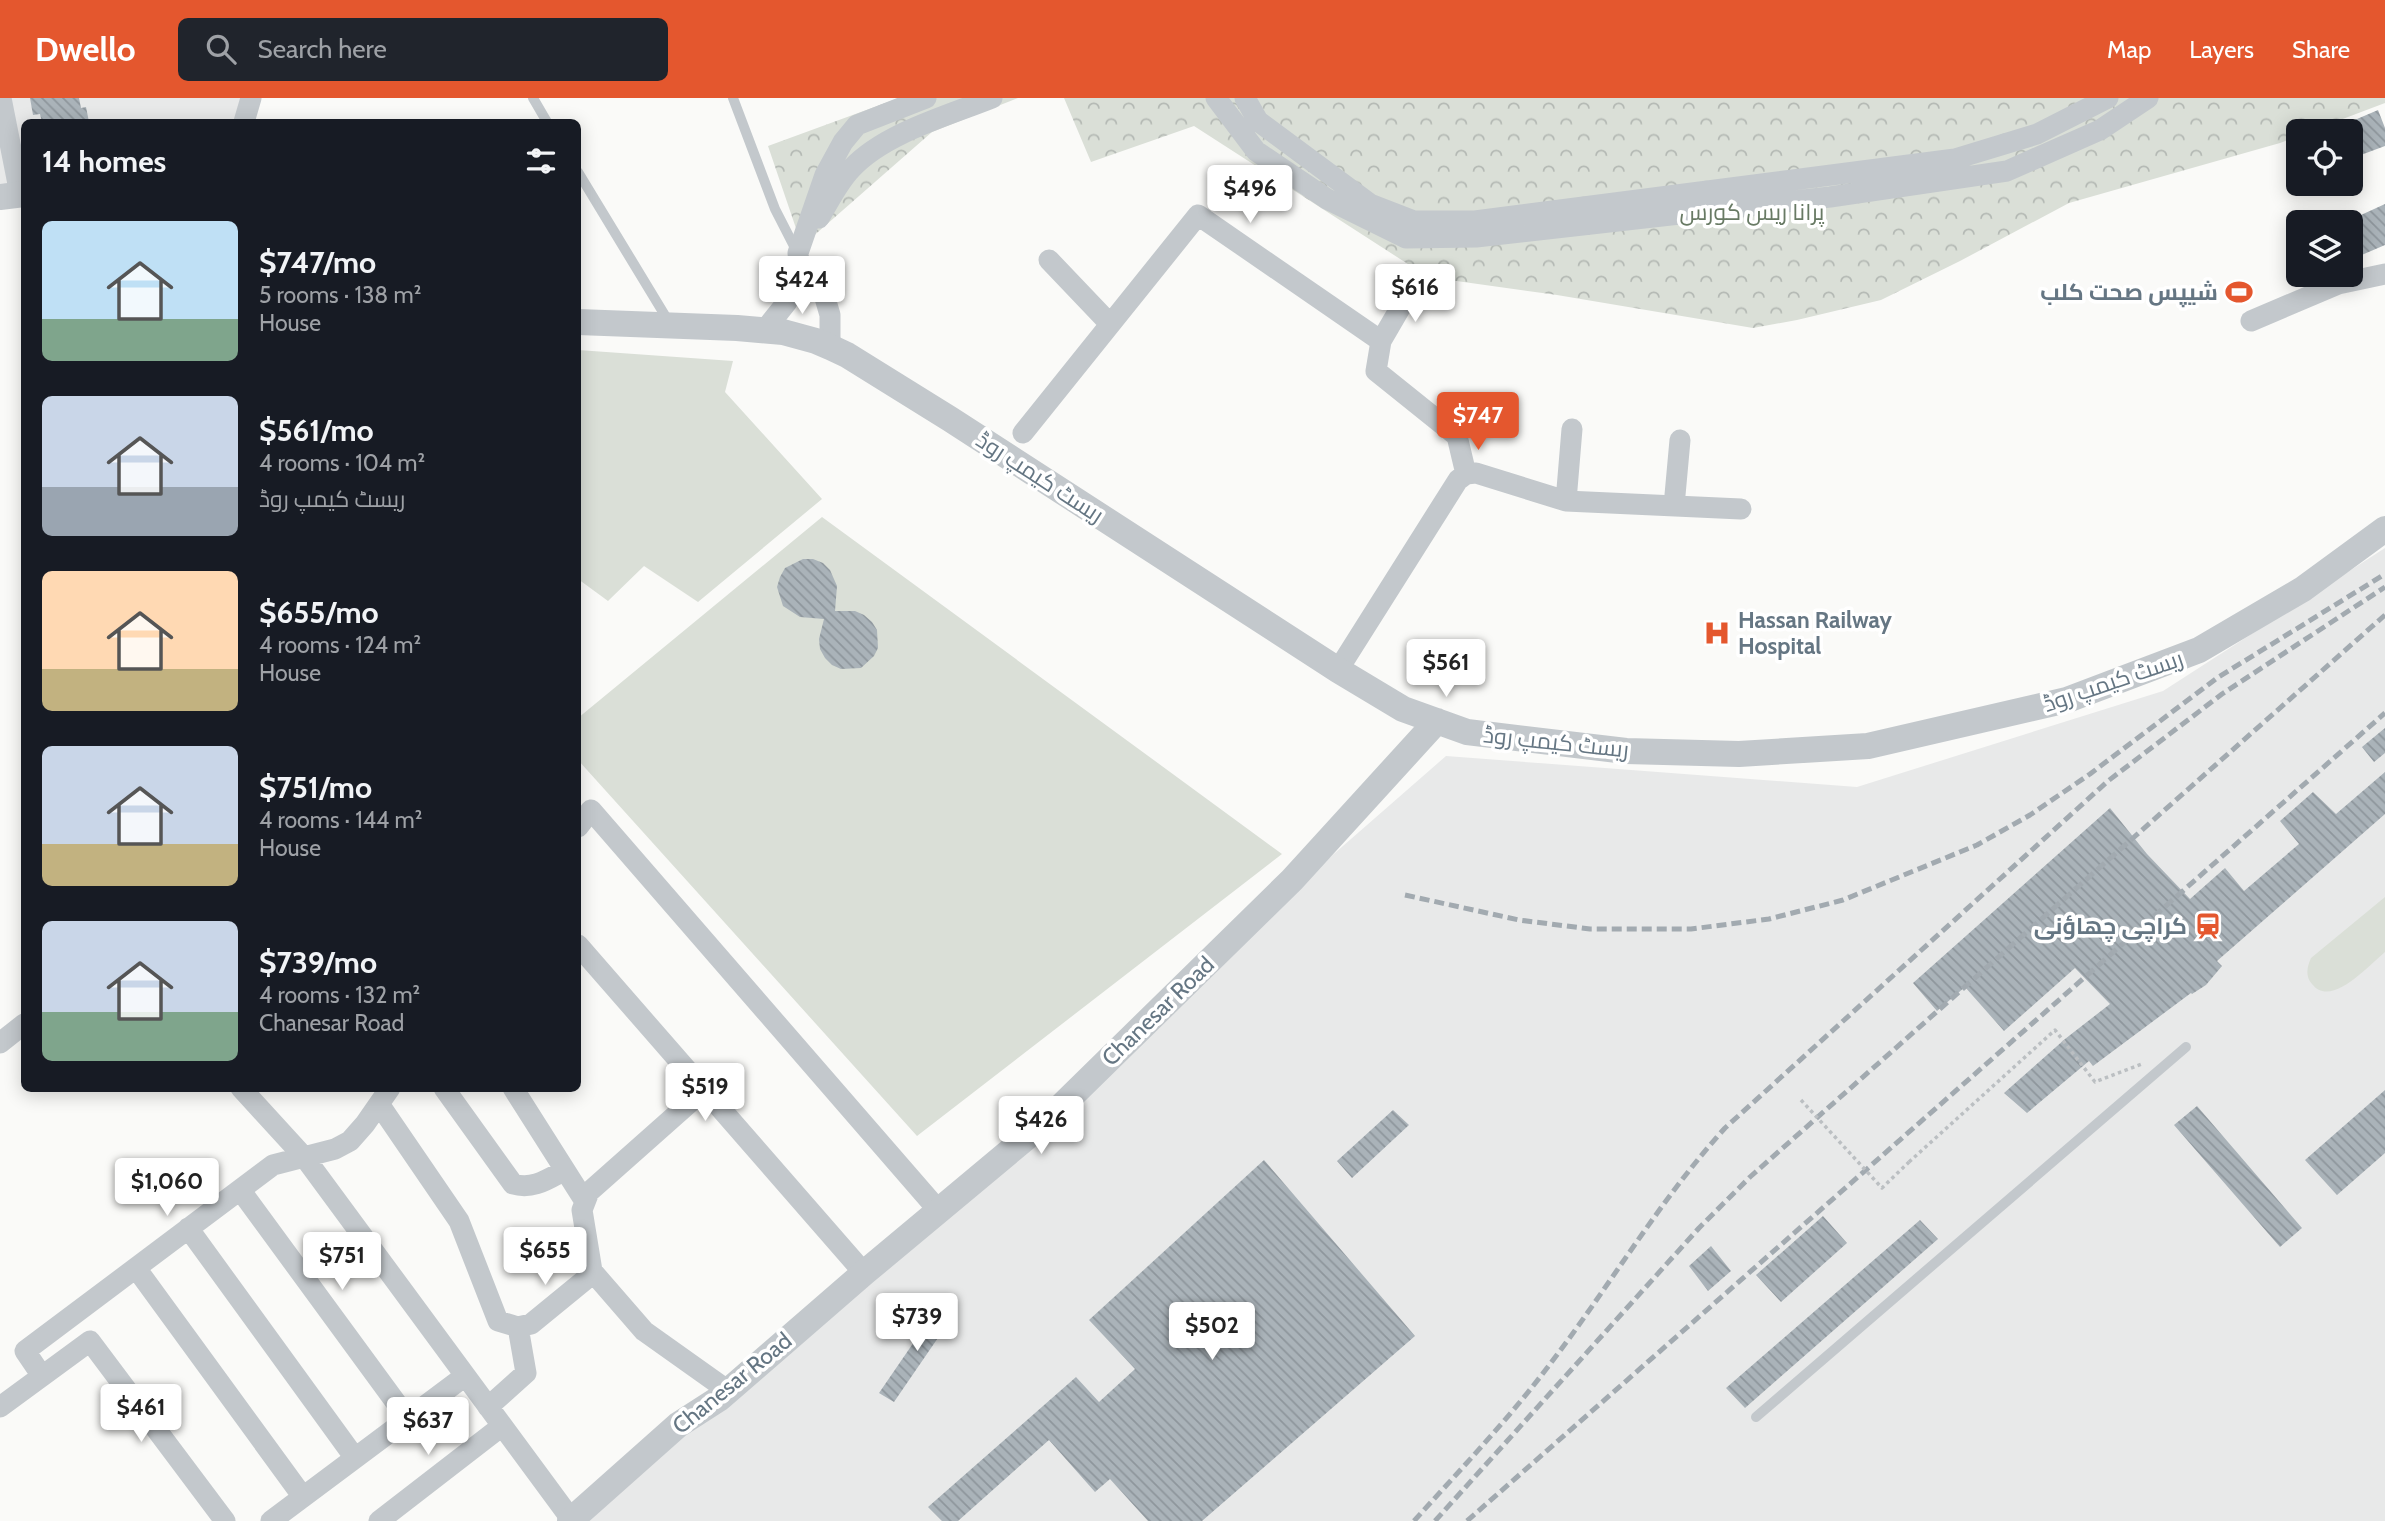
<!DOCTYPE html>
<html lang="en">
<head>
<meta charset="utf-8">
<style>
  :root { --surface:#171b24; --page:#20242c; --text:#f1f3f6; --muted:#9ea1a6; --accent:#e4572e }
  body { margin:0; font-family:Cabin,Cairo,sans-serif; background:var(--page); color:var(--text); height:100vh; display:flex; flex-direction:column; font-size:26px; white-space:nowrap }
  * { box-sizing:border-box; margin:0 }
  p { font-size:23px; color:var(--muted) }
  .icon { flex:none; width:38px; height:38px; fill:none; stroke:currentColor; stroke-width:2; stroke-linecap:round; stroke-linejoin:round }
  .map { position:relative; flex:1; overflow:hidden }
  .drawer { position:absolute; left:21px; top:21px; width:560px; height:973px; display:flex; flex-direction:column; background:var(--surface); border-radius:10px; box-shadow:0 4px 18px #0003 }
  .drawer>* { flex:none }
  .buttons { position:absolute; left:2286px; top:21px; display:grid; gap:14px }
  .buttons a { display:grid; place-items:center; width:77px; height:77px; border-radius:10px; background:var(--surface); box-shadow:0 4px 18px #0003; font-size:35px }
  .price { position:absolute; translate:-50% -60px; padding:0 16px; border-radius:7px; background:#fff; color:#222; font-size:23px; line-height:46px; filter:drop-shadow(0 2px 4px #0008) }
  .price::after { content:''; position:absolute; left:50%; top:42px; width:21px; height:16px; margin-left:-10px; background:inherit; clip-path:polygon(0 0,100% 0,50% 100%) }
  .price.on { background:var(--accent); color:#fff }
  ul { padding:0; list-style:none }
  li { display:flex; align-items:center; gap:21px; height:175px; padding:0 21px }
  li span { display:grid; place-items:center; flex:none; width:196px; height:140px; border-radius:10px; color:#555 }
  li>.icon { margin-inline-start:auto }
  span .icon { width:84px; height:84px; fill:#fffc; stroke-width:1 }
  li b { font-size:30px }
  h2 { display:flex; justify-content:space-between; align-items:center; height:84px; padding:0 21px; font-size:30px }
  header { display:flex; align-items:center; gap:42px; box-sizing:border-box; height:98px; padding:0 35px; background:var(--accent); color:#fff }
  header strong { font-size:33px }
  nav { display:flex; gap:38px; margin-inline-start:auto; font-size:24px }
  .search { width:490px; height:63px; background:var(--page); display:flex; align-items:center; gap:18px; box-sizing:border-box; padding:0 24px; border-radius:10px; color:var(--muted); font-size:26px }
  .map>svg:first-child { display:block }
  .built { fill:#e8e9e9 }
  .grass { fill:#dadfd7 }
  .forest { fill:url(#forest-crowns) }
  .building { fill:url(#building-back-hatch) }
  .lines { fill:none; stroke-linecap:round; stroke-linejoin:round }
  .path { stroke:#bbbfc2; stroke-width:3.5; stroke-dasharray:3.5 3.5; stroke-linecap:butt }
  .service { stroke:#c3c8cc; stroke-width:10 }
  .minor { stroke:#c3c8cc; stroke-width:21 }
  .tertiary { stroke:#c3c8cc; stroke-width:26 }
  .rail { stroke:#a2aab0; stroke-width:5; stroke-dasharray:10 5; stroke-linecap:butt }
  .path-bridge { stroke:#bbbfc2; stroke-width:3.5; stroke-dasharray:3.5 3.5; stroke-linecap:butt }
  .labels { text-anchor:middle; dominant-baseline:central; stroke-width:7; stroke-linejoin:round; paint-order:stroke }
  .park-label { font-size:23px; fill:#687a64; stroke:#fff }
  .poi-label { font-size:23px; font-weight:bold; fill:#657683; stroke:#fff; text-anchor:end }
  .street-label { font-size:23px; fill:#657683; stroke:#fff }
</style>
</head>
<body>
<header>
<strong>Dwello</strong>
<div class="search"><svg class="icon" aria-label="search" viewBox="0 0 24 24"><circle cx="10" cy="10" r="6"/><path d="M15 15l6 6"/></svg>Search here</div>
<nav><a>Map</a><a>Layers</a><a>Share</a></nav>
</header>
<div class="map">
<svg width="2385" height="1423" viewBox="0 0 2385 1423">
  <defs>
    <pattern id="forest-crowns" width="20" height="18" patternUnits="userSpaceOnUse" patternTransform="scale(1.75)"><rect width="20" height="18" fill="#dadfd7"/><path d="M2 6a3 3 0 1 1 6 0M12 15a3 3 0 1 1 6 0" fill="none" stroke="#b4b9b4"/></pattern>
    <pattern id="building-back-hatch" width="6" height="6" patternUnits="userSpaceOnUse" patternTransform="scale(1.75)"><rect width="6" height="6" fill="#aab3b9"/><path d="M-1 5l2 2M0 0l6 6M5-1l2 2" fill="none" stroke="#8e969c"/></pattern>
  </defs>
  <rect width="100%" height="100%" fill="#fafaf8"/>
  <path class="built" d="M 0,0 L 251,0 L 244,24 L 24,24 L 24,97 L 0,98 Z
    M 2385,450 L 2385,1423 L 570,1423 L 1446,658 L 1857,689 L 2163,593 Z"/>
  <path class="grass" d="M 578,252 L 733,263 L 725,294 L 822,401 L 698,504 L 644,468 L 608,503 L 578,481 Z
    M 822,419 L 1282,756 L 917,1038 L 578,662 L 578,620 Z
    M 2385,799 L 2385,854 C 2369,867 2331,911 2312,886 C 2305,878 2307,869 2311,860 Z"/>
  <path class="forest" d="M 899,0 L 1018,0 L 932,34 L 802,148 L 768,48 Z
    M 1064,0 L 2385,0 L 2385,5 L 2311,33 L 2298,33 L 2298,38 L 2280,45 L 2069,105 L 1960,163 L 1881,202 L 1797,222 L 1753,230 L 1557,197 L 1428,179 L 1194,28 L 1091,64 Z"/>
  <path class="building" d="M 30,0 L 79,0 L 81,10 L 86,9 L 89,24 L 42,24 L 40,16 L 33,17 Z
    M 2378,12 L 2385,30 L 2385,48 L 2350,61 L 2350,24 Z
    M 2385,106 L 2385,147 L 2350,162 L 2350,122 Z
    M 803,461 L 813,461 L 823,465 L 830,472 L 837,488 L 835,513 L 855,513 L 864,517 L 872,524 L 877,532 L 878,550 L 874,558 L 861,570 L 841,571 L 832,567 L 825,560 L 820,551 L 819,541 L 824,521 L 800,519 L 783,508 L 777,489 L 780,479 L 785,470 Z
    M 2385,630 L 2385,655 L 2374,664 L 2362,649 Z
    M 2385,674 L 2385,716 L 2217,863 L 2222,868 L 2206,887 L 2192,896 L 2191,895 L 2093,968 L 2089,963 L 2027,1015 L 2004,995 L 2065,941 L 2110,906 L 2075,870 L 2004,933 L 1965,889 L 1937,913 L 1913,885 L 2110,710 L 2147,756 L 2190,801 L 2225,770 L 2244,793 L 2299,746 L 2280,723 L 2313,694 L 2336,716 Z
    M 2385,992 L 2385,1055 L 2337,1097 L 2305,1062 Z
    M 2197,1008 L 2302,1130 L 2280,1149 L 2174,1027 Z
    M 1393,1012 L 1409,1027 L 1352,1080 L 1337,1063 Z
    M 1264,1062 L 1415,1238 L 1202,1423 L 1148,1423 L 1110,1381 L 1095,1394 L 1049,1342 L 958,1423 L 942,1423 L 928,1409 L 1076,1279 L 1099,1304 L 1135,1271 L 1089,1222 Z
    M 1823,1118 L 1847,1145 L 1781,1204 L 1756,1177 Z
    M 1920,1122 L 1938,1141 L 1745,1310 L 1726,1290 Z
    M 1711,1148 L 1731,1173 L 1708,1193 L 1689,1168 Z
    M 940,1206 L 955,1215 L 894,1304 L 879,1295 Z"/>
  <g class="lines">
    <path class="path" d="M 1909,1064 L 2055,932 L 2095,984 L 2142,966"/>
    <path class="service" d="M 533,0 L 547,24
      M 733,0 L 775,111 L 796,152
      M 578,74 L 669,224
      M 1756,1319 L 2186,949"/>
    <path class="minor" d="M 1,0 L 20,96
      M 1216,0 L 1256,53 L 1327,101 L 1406,140 L 1476,139 L 1830,99 L 2007,73 L 2100,32 L 2148,0
      M 1245,0 L 1258,23 L 1370,106 L 1414,123 L 1475,123 L 1955,61 L 2037,36 L 2108,0
      M 244,24 L 251,0
      M 819,120 C 829,104 838,84 852,70 C 885,35 947,18 992,0
      M 1049,162 L 1110,226
      M 800,177 L 823,193 L 830,217 L 830,249
      M 2251,223 L 2338,186 L 2385,176
      M 764,233 L 787,204 L 800,177 L 798,155 L 825,77 L 843,44 L 857,27 L 926,0
      M 1381,243 L 1413,188
      M 1023,335 L 1198,117 L 1381,243 L 1376,273 L 1457,338 L 1466,376
      M 1566,403 L 1572,331
      M 1674,408 L 1680,342
      M 1338,572 L 1458,382 L 1466,376 L 1476,375 L 1566,403 L 1741,411
      M 578,729 L 591,712 L 939,1113
      M 578,847 L 864,1175
      M 0,945 L 24,926
      M 241,990 L 305,1060 L 571,1421
      M 444,990 L 513,1086 C 533,1092 548,1081 565,1072
      M 513,990 L 584,1102
      M 379,1006 L 459,1123 L 498,1223 L 518,1229 L 531,1226 L 586,1181 L 592,1173 L 582,1112 L 589,1094 L 704,992
      M 241,1093 L 408,1321
      M 188,1130 L 355,1360
      M 136,1170 L 303,1399
      M 592,1173 L 644,1233 L 727,1292
      M 42,1278 L 25,1253 L 273,1067 L 335,1051 L 350,1043 L 365,1026 L 390,990
      M 0,1309 L 90,1243 L 225,1423
      M 488,1309 L 526,1275 L 518,1229
      M 271,1423 L 465,1278
      M 379,1423 L 502,1328"/>
    <path class="tertiary" d="M 0,99 L 24,96
      M 578,224 L 737,230 L 783,234 L 816,243 L 830,249 L 847,257 L 950,321 L 1338,572 L 1403,611 L 1467,634 L 1626,653 L 1739,656 L 1868,648 L 2067,602 L 2199,552 L 2303,491 L 2385,431
      M 570,1423 L 678,1327 L 720,1300 L 864,1175 L 1045,1024 L 1292,782 L 1437,623"/>
    <path class="rail" d="M 1405,797 L 1519,822 L 1590,831 L 1691,831 L 1769,821 L 1843,802 L 1977,747 L 2030,717 L 2090,676 L 2217,580 L 2385,476
      M 1414,1423 C 1459,1373 1506,1324 1547,1270 C 1608,1191 1658,1104 1725,1030 L 2108,683 L 2222,596 L 2385,489
      M 1435,1423 L 1699,1130 L 1750,1079 L 2385,517
      M 1467,1423 L 2385,615"/>
    <path class="path-bridge" d="M 1801,1002 L 1882,1090 L 1909,1064"/>
  </g>
  <defs>
    <g id="stadium-bare" transform="scale(2.1)"><path d="M0-5a6.5 5 0 1 0 0 10a6.5 5 0 1 0 0-10ZM-3.5-1.8h7v3.6h-7Z" fill="#e4572e" stroke="#fff" stroke-width="2.5" paint-order="stroke"/></g>
    <g id="hospital-bare" transform="scale(2.1)"><path d="M-5-5h3v3.5h4V-5h3V5h-3V1.5h-4V5h-3Z" fill="#e4572e" stroke="#fff" stroke-width="2.5" paint-order="stroke"/></g>
    <g id="station-bare" transform="scale(2.1)"><path d="M-3-6H3Q5-6 5-4V2Q5 4 3 4L4.5 6H3L1.5 4h-3L-3 6H-4.5L-3 4Q-5 4-5 2V-4Q-5-6-3-6ZM-3.5-4v3h7v-3ZM-3.5 1v1.5H-2V1ZM2 1v1.5H3.5V1Z" fill="#e4572e" stroke="#fff" stroke-width="2.5" paint-order="stroke"/></g>
  </defs>
  <g fill-rule="evenodd">
    <use href="#stadium-bare" x="2239" y="194"/>
    <use href="#hospital-bare" x="1717" y="535"/>
    <use href="#station-bare" x="2208" y="828"/>
  </g>
  <g class="labels">
    <g class="park-label">
      <text x="1752" y="114">پرانا ریس کورس</text>
    </g>
    <g class="poi-label">
      <text x="2218" y="194">شیپس صحت کلب</text>
      <text x="1738" y="522" text-anchor="start">Hassan Railway<tspan x="1738" dy="26">Hospital</tspan></text>
      <text x="2187" y="828">کراچی چھاؤنی</text>
    </g>
    <g class="street-label">
      <text transform="translate(1040 379) rotate(33)">ریسٹ کیمپ روڈ</text>
      <text transform="translate(2113 583) rotate(-19)">ریسٹ کیمپ روڈ</text>
      <text transform="translate(1556 644) rotate(6)">ریسٹ کیمپ روڈ</text>
      <text transform="translate(1158 913) rotate(-44)">Chanesar Road</text>
      <text transform="translate(732 1285) rotate(-39)">Chanesar Road</text>
    </g>
  </g>
</svg>
<div class="buttons">
<a><svg class="icon" aria-label="locate" viewBox="0 0 24 24"><circle cx="12" cy="12" r="6"/><path d="M12 2v4M12 18v4M2 12h4M18 12h4"/></svg></a>
<a><svg class="icon" aria-label="layers" viewBox="0 0 24 24"><path d="M12 4l9 5-9 5-9-5zM3 14l9 5 9-5"/></svg></a>
</div>
<b class="price" style="left:1250px;top:127px">$496</b>
<b class="price" style="left:802px;top:218px">$424</b>
<b class="price" style="left:1415px;top:226px">$616</b>
<b class="price on" style="left:1478px;top:354px">$747</b>
<b class="price" style="left:1446px;top:601px">$561</b>
<b class="price" style="left:705px;top:1025px">$519</b>
<b class="price" style="left:1041px;top:1058px">$426</b>
<b class="price" style="left:167px;top:1120px">$1,060</b>
<b class="price" style="left:545px;top:1189px">$655</b>
<b class="price" style="left:342px;top:1194px">$751</b>
<b class="price" style="left:917px;top:1255px">$739</b>
<b class="price" style="left:1212px;top:1264px">$502</b>
<b class="price" style="left:141px;top:1346px">$461</b>
<b class="price" style="left:428px;top:1359px">$637</b>
<section class="drawer">
<h2>14 homes<svg class="icon" aria-label="filters" viewBox="0 0 24 24"><path d="M4 7h16M4 17h16"/><circle cx="9" cy="7" r="2"/><circle cx="15" cy="17" r="2"/></svg></h2>
<ul>
<li><span style="background:linear-gradient(#bfe0f5 70%,#7fa58c 0)"><svg class="icon" aria-label="home" viewBox="0 0 24 24"><path d="M3 11l9-7 9 7M6 9v11h12V9"/></svg></span><div><b>$747/mo</b><p>5 rooms · 138 m²</p><p>House</p></div></li>
<li><span style="background:linear-gradient(#c9d6e8 65%,#9aa5b1 0)"><svg class="icon" aria-label="home" viewBox="0 0 24 24"><path d="M3 11l9-7 9 7M6 9v11h12V9"/></svg></span><div><b>$561/mo</b><p>4 rooms · 104 m²</p><p>ریسٹ کیمپ روڈ</p></div></li>
<li><span style="background:linear-gradient(#ffd9b3 70%,#c2b280 0)"><svg class="icon" aria-label="home" viewBox="0 0 24 24"><path d="M3 11l9-7 9 7M6 9v11h12V9"/></svg></span><div><b>$655/mo</b><p>4 rooms · 124 m²</p><p>House</p></div></li>
<li><span style="background:linear-gradient(#c9d6e8 70%,#c2b280 0)"><svg class="icon" aria-label="home" viewBox="0 0 24 24"><path d="M3 11l9-7 9 7M6 9v11h12V9"/></svg></span><div><b>$751/mo</b><p>4 rooms · 144 m²</p><p>House</p></div></li>
<li><span style="background:linear-gradient(#c9d6e8 65%,#7fa58c 0)"><svg class="icon" aria-label="home" viewBox="0 0 24 24"><path d="M3 11l9-7 9 7M6 9v11h12V9"/></svg></span><div><b>$739/mo</b><p>4 rooms · 132 m²</p><p>Chanesar Road</p></div></li>
</ul>
</section>
</div>
</body>
</html>
